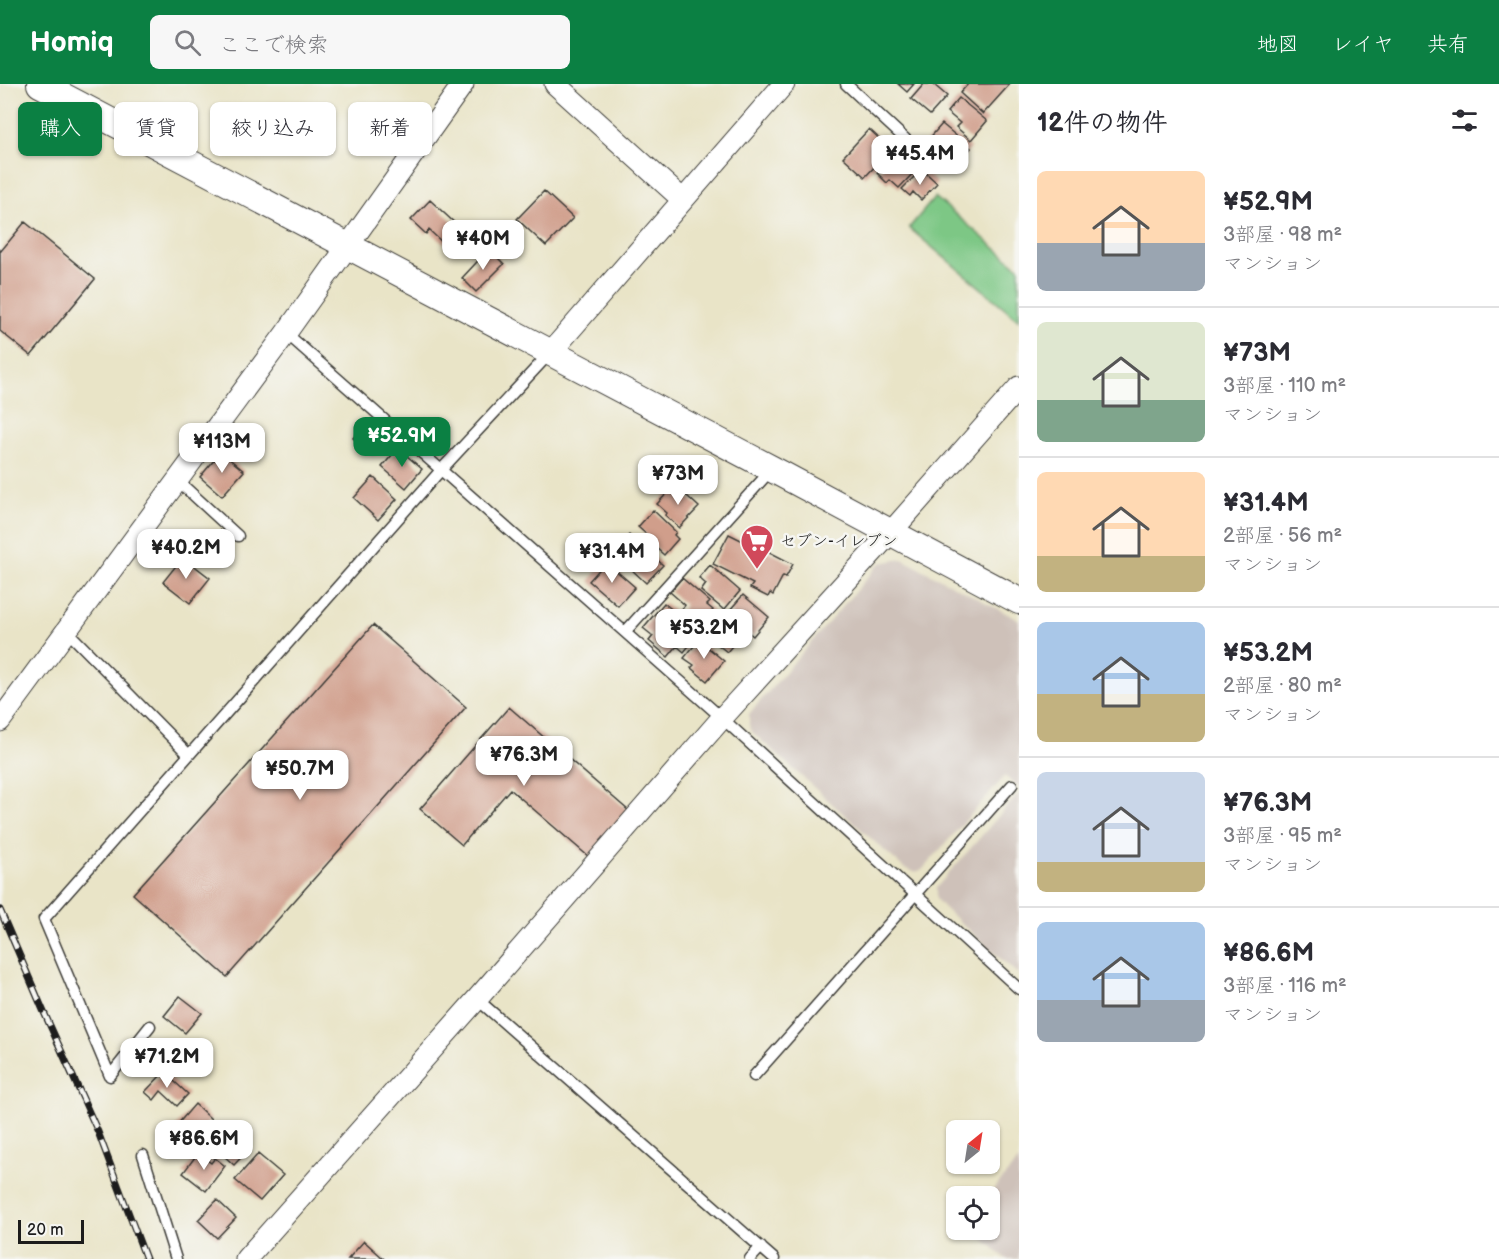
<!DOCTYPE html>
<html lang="ja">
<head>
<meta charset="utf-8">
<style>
  :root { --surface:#fff; --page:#f7f7f7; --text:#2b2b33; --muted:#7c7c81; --line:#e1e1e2; --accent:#0b8043 }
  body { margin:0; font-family:"Balsamiq Sans","Klee One",sans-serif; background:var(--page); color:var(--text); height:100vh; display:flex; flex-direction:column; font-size:22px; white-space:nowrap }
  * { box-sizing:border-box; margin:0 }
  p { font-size:20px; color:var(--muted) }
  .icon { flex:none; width:33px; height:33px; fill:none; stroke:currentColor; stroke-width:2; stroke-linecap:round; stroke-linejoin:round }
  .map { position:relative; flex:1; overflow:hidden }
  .details { display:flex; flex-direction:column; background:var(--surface); width:480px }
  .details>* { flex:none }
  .guide { position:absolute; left:18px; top:18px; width:570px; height:54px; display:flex; gap:12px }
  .needle { width:39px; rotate:30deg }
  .buttons { position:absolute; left:946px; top:1036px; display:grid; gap:12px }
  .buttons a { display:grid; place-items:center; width:54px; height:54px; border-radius:9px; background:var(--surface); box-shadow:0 2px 4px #0004; font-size:30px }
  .scale { position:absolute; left:18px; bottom:15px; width:66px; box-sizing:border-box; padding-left:6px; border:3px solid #1c1c1c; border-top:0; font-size:16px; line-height:21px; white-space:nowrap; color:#1c1c1c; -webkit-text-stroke:4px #f6f6f2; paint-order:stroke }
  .price { position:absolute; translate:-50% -51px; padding:0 14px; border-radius:12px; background:#fff; color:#222; font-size:20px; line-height:39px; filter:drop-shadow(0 2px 3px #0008) }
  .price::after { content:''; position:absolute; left:50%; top:36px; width:18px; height:14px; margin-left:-9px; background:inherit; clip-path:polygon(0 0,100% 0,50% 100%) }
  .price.active { background:var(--accent); color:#fff }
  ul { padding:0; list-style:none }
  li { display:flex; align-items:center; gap:18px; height:150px; padding:0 18px }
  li+li { border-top:2px solid var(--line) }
  li span { display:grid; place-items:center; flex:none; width:168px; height:120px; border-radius:9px; color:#555 }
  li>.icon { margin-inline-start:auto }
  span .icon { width:72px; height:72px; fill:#fffc; stroke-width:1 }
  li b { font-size:26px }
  h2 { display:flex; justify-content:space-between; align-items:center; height:72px; padding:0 18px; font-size:26px }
  .pill { padding:0 21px; border-radius:9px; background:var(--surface); box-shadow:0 2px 4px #0004; font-size:21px; line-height:54px }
  .pill.active { background:var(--accent); color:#fff }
  header { display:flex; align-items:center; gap:36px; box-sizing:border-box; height:84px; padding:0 30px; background:var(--accent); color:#fff }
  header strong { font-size:28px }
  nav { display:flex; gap:33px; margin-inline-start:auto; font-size:21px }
  .search { width:420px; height:54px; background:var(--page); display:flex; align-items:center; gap:15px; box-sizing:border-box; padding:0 21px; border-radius:9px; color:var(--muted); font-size:22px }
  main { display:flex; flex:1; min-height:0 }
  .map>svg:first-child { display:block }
  .industrial { fill:#cec1b9 }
  .green { fill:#7dc785; stroke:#4c7250; stroke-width:1.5 }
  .building { fill:#d09e8b }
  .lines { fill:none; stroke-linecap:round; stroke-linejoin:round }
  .service-casing { stroke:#3b3a36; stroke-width:13 }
  .minor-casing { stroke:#3b3a36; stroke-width:23 }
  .tertiary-casing { stroke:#3b3a36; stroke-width:28 }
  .service { stroke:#fff; stroke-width:10 }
  .minor { stroke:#fff; stroke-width:21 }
  .tertiary { stroke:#fff; stroke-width:26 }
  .rail-casing { stroke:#1c1c1c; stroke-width:7 }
  .rail { stroke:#f6f6f2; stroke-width:4.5; stroke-dasharray:14; stroke-linecap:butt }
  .labels { text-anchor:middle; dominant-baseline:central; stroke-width:5; stroke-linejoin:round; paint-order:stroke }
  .poi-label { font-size:16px; fill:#1c1c1c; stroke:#f6f6f2; text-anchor:start }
</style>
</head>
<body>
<header>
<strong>Homiq</strong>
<div class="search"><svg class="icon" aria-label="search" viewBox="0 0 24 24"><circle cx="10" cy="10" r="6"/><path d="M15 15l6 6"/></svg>ここで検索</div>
<nav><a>地図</a><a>レイヤ</a><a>共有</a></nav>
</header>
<main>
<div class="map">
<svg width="1019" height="1175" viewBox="0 0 1019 1175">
  <rect width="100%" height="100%" fill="#f6f6f2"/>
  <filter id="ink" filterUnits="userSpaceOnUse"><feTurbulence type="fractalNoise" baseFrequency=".0167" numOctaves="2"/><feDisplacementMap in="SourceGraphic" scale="12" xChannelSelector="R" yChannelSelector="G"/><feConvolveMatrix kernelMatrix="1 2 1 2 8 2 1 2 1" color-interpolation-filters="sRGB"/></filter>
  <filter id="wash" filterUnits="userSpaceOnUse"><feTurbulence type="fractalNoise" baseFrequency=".008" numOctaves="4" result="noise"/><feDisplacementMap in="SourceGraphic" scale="24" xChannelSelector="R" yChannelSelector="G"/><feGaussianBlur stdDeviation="1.35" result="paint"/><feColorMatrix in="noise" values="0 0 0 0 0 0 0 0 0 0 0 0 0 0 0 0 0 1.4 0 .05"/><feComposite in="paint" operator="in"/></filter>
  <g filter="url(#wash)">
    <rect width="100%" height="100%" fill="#e9e4c7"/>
    <path class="industrial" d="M 902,475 L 1019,536 L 1019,704 L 1005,692 L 922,786 L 914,788 L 904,784 L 753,649 L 749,642 L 749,630 L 880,479 Z
      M 1019,709 L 1019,891 L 945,825 L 936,815 L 936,804 Z
      M 1019,1076 L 1019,1175 L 1006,1175 L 973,1146 L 990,1146 L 990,1113 L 987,1113 Z"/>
    <path class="green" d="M 935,113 L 1019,184 L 1019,236 L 909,144 Z"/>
    <g id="blocks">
      <path class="building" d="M 898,0 L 914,0 L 907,8 Z
        M 924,0 L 933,0 L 947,12 L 930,31 L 911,15 Z
        M 968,0 L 1010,0 L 983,30 L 960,9 Z
        M 959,14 L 987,37 L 971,56 L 956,43 L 960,39 L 947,28 Z
        M 942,40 L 971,64 L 955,82 L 944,72 L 938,80 L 920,65 Z
        M 869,45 L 885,60 L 879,78 L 865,93 L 843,73 Z
        M 898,67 L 917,85 L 899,104 L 890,96 L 887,99 L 877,89 Z
        M 919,88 L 923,92 L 926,89 L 937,99 L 921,116 L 913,108 L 910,112 L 902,105 Z
        M 544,107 L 573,134 L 546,162 L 517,135 Z
        M 430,116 L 459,143 L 443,159 L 429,146 L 426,150 L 411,136 Z
        M 25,138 L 95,195 L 31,272 L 0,247 L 0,166 L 1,167 Z
        M 489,165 L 504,180 L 476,208 L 462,194 Z
        M 369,336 L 390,355 L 373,372 L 353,354 Z
        M 398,364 L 422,385 L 406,404 L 382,383 Z
        M 221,368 L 244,387 L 222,412 L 200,393 Z
        M 373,393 L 397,415 L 378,436 L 354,414 Z
        M 675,401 L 699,423 L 679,444 L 665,431 L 667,429 L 657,420 Z
        M 653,426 L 676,448 L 674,451 L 678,455 L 664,471 L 645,454 L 647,451 L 638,443 Z
        M 729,450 L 743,457 L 744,455 L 793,480 L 786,493 L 783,492 L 773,511 L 770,509 L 768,513 L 750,504 L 753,500 L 713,480 Z
        M 629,451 L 663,481 L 646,499 L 613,468 Z
        M 183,473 L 210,494 L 190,519 L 163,498 Z
        M 606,478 L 635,503 L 618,522 L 589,497 Z
        M 710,481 L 740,507 L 724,526 L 701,507 L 706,500 L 699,494 Z
        M 682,494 L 710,518 L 707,521 L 713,526 L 700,541 L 682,525 L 685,521 L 670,508 Z
        M 743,511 L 769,533 L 753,552 L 730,533 L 733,530 L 729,527 Z
        M 664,519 L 692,542 L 689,545 L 697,552 L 684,568 L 677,562 L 668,573 L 649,557 L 653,552 L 643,544 Z
        M 717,532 L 741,551 L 727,568 L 703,549 Z
        M 373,541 L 466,623 L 227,893 L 133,810 Z
        M 699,556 L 724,577 L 707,597 L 691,584 L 694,581 L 684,574 Z
        M 509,623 L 629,727 L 589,773 L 510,705 L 462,761 L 420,725 Z
        M 180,912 L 202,929 L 185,949 L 164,932 Z
        M 164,988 L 188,1010 L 177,1022 L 161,1007 L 154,1016 L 145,1008 Z
        M 195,1020 L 211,1035 L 186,1063 L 170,1049 Z
        M 226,1042 L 250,1064 L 234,1081 L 210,1059 Z
        M 198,1069 L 211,1079 L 215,1074 L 225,1082 L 206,1107 L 183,1089 Z
        M 258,1070 L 283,1091 L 260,1117 L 235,1096 Z
        M 217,1116 L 236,1134 L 217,1154 L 198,1136 Z
        M 364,1157 L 384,1175 L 348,1175 Z"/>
    </g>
  </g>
  <g filter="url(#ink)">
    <use href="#blocks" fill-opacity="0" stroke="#3b3a36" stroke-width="1.5"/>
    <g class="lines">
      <g class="service-casing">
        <path id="service" d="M 846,0 L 916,65
          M 286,249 L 722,634 L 1019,905
          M 177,396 L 238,452
          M 67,547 L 189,671
          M 625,548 L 772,385
          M 477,915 L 774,1175
          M 150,942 L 110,992 L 44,835 L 441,386 L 550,269
          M 754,992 L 1012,701
          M 143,1071 L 176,1175
          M 750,1175 L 761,1163"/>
      </g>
      <g class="minor-casing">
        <path id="minor" d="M 555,0 L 683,116
          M 550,269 L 784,0
          M 0,637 L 286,249 L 463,0
          M 246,1175 L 477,915 L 722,634 L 891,448 L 1019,303"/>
      </g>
      <g class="tertiary-casing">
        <path id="tertiary" d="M 40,0 L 772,385 L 1019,517"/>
      </g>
      <use href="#service" class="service"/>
      <use href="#minor" class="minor"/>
      <use href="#tertiary" class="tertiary"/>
      <g class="rail-casing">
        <path id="rail" d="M 0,826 L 43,926 L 98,1048 L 146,1175"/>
      </g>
      <use href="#rail" class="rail"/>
    </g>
  </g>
  <defs>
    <g id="supermarket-pin" transform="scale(1.725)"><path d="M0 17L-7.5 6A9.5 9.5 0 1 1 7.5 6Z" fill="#d1495b" stroke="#f6f6f2"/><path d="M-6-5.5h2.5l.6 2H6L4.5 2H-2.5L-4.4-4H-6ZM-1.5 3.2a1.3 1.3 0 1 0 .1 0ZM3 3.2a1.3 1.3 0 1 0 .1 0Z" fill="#fff"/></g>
  </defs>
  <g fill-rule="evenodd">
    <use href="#supermarket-pin" x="757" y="457"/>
  </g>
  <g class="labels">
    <g class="poi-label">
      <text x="780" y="457">セブン-イレブン</text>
    </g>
  </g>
</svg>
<div class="buttons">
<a><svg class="needle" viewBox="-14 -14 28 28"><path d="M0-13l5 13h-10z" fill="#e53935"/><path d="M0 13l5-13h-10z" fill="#7c7c81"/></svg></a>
<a><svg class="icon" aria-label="locate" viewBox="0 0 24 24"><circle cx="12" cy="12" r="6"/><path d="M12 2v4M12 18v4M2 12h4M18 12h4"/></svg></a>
</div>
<div class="scale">20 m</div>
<b class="price" style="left:920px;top:102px">¥45.4M</b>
<b class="price" style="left:483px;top:187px">¥40M</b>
<b class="price active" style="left:402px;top:384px">¥52.9M</b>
<b class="price" style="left:222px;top:390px">¥113M</b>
<b class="price" style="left:678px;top:422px">¥73M</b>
<b class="price" style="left:186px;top:496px">¥40.2M</b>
<b class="price" style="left:612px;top:500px">¥31.4M</b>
<b class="price" style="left:704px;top:576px">¥53.2M</b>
<b class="price" style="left:524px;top:703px">¥76.3M</b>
<b class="price" style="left:300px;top:717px">¥50.7M</b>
<b class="price" style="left:167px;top:1005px">¥71.2M</b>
<b class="price" style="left:204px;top:1087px">¥86.6M</b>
<div class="guide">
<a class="pill active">購入</a>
<a class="pill">賃貸</a>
<a class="pill">絞り込み</a>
<a class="pill">新着</a>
</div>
</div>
<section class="details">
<h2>12件の物件<svg class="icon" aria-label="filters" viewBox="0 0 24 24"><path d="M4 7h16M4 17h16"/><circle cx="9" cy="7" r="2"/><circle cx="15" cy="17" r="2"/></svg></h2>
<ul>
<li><span style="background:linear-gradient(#ffd9b3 60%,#9aa5b1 0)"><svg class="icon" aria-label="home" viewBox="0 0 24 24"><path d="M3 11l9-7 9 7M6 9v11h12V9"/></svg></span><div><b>¥52.9M</b><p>3部屋 · 98 m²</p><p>マンション</p></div></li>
<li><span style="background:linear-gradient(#dfe7d0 65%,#7fa58c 0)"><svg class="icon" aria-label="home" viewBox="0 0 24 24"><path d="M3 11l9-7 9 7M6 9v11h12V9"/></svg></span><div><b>¥73M</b><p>3部屋 · 110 m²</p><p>マンション</p></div></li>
<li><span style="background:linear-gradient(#ffd9b3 70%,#c2b280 0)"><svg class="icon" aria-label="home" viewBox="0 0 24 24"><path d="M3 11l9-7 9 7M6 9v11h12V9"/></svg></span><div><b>¥31.4M</b><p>2部屋 · 56 m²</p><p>マンション</p></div></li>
<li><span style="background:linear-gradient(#a9c7e8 60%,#c2b280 0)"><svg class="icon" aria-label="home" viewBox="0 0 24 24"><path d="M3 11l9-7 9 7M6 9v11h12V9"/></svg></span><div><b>¥53.2M</b><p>2部屋 · 80 m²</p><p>マンション</p></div></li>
<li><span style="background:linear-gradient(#c9d6e8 75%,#c2b280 0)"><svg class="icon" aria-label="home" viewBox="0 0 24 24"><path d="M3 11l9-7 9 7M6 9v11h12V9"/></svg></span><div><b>¥76.3M</b><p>3部屋 · 95 m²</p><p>マンション</p></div></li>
<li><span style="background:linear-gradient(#a9c7e8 65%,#9aa5b1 0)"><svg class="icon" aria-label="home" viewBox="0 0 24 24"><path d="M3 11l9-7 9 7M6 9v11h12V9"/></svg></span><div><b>¥86.6M</b><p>3部屋 · 116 m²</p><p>マンション</p></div></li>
</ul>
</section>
</main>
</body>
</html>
